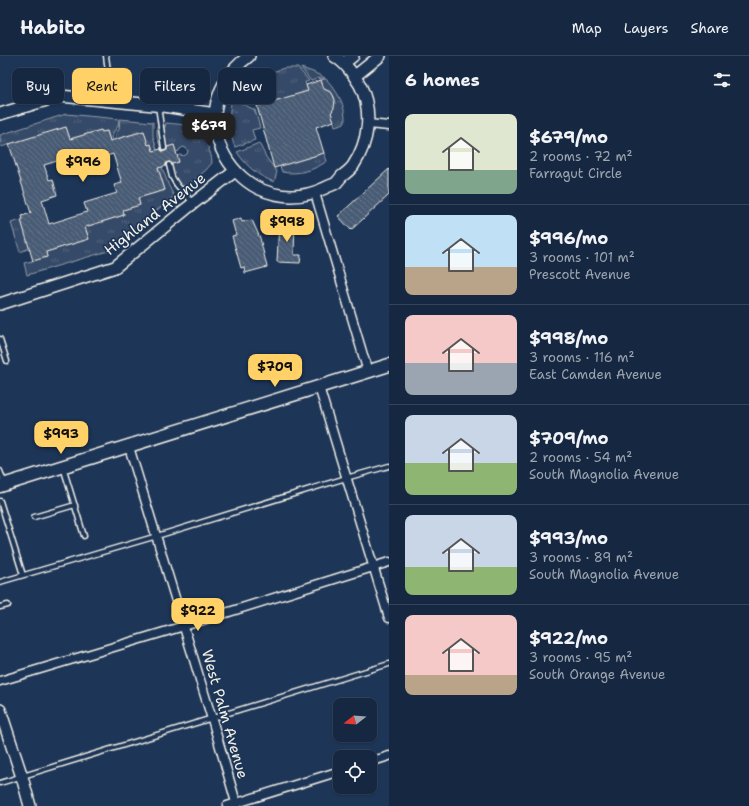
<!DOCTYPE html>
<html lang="en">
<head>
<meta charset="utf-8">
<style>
  :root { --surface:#162841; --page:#1f3048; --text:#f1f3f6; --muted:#9ea6b1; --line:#35445a; --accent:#ffd166 }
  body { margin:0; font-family:"Shantell Sans",sans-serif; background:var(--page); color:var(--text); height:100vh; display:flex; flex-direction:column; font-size:15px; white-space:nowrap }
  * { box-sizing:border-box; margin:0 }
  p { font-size:13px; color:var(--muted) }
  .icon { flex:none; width:22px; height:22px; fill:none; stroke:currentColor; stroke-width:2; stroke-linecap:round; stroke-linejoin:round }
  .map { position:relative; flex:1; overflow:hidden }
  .details { display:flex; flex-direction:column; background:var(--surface); width:360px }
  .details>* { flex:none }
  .top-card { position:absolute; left:12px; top:12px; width:317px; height:36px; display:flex; gap:8px }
  .needle { width:26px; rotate:253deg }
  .tools { position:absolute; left:333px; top:642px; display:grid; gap:8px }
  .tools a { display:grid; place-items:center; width:44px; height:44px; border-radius:8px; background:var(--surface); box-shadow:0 1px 3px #0004,0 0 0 1px var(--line); font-size:20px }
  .price { position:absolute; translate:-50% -34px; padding:0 9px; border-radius:8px; background:var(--accent); color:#111; font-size:13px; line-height:26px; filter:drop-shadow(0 1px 2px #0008) }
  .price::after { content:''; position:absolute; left:50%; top:24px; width:12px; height:9px; margin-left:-6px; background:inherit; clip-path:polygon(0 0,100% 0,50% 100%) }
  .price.active { background:#222; color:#fff }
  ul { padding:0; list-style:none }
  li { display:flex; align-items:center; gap:12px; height:100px; padding:0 16px }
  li+li { border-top:1px solid var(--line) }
  li span { display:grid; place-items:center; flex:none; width:112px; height:80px; border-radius:8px; color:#555 }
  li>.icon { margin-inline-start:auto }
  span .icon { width:48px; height:48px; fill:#fffc; stroke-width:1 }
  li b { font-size:17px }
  h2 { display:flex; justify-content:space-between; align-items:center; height:48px; padding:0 16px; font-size:17px }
  .tag { padding:0 14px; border-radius:8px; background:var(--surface); box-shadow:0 1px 3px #0004,0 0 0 1px var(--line); font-size:14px; line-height:36px }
  .tag.active { background:var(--accent); color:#111 }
  header { display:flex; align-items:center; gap:24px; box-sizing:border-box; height:56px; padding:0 20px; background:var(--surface); border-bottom:1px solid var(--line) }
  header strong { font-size:19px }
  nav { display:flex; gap:22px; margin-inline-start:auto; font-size:14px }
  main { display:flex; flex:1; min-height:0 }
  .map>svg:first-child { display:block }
  .grass { fill:url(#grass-tufts); stroke:#949ea8 }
  .building { fill:url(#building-back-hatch); stroke:#f4f1e8; fill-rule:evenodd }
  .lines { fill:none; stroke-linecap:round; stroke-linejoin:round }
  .service-casing { stroke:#f4f1e8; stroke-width:7 }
  .minor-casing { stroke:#f4f1e8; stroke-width:11 }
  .tertiary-casing { stroke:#f4f1e8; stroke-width:14 }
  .secondary-casing { stroke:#f4f1e8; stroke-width:15 }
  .service { stroke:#1d3557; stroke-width:4 }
  .minor { stroke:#1d3557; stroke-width:8 }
  .tertiary { stroke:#1d3557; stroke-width:11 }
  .secondary { stroke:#1d3557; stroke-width:12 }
  .labels { text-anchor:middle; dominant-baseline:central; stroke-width:3.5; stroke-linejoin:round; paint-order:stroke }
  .street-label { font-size:15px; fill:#f4f1e8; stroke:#1d3557 }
</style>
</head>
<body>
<header>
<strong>Habito</strong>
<nav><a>Map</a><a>Layers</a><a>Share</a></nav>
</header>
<main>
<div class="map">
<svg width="389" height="750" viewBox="0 0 389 750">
  <defs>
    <pattern id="grass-tufts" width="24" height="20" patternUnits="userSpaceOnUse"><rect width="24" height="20" fill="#354a67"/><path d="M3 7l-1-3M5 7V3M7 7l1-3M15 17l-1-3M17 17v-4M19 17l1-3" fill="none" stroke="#53657d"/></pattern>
    <pattern id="building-back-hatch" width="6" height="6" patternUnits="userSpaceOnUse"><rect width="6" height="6" fill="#485b74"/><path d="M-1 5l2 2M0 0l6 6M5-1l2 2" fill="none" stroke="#637388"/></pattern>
  </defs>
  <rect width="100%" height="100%" fill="#1d3557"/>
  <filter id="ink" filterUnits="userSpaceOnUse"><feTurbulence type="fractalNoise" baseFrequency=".025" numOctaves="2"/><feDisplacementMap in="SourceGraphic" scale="8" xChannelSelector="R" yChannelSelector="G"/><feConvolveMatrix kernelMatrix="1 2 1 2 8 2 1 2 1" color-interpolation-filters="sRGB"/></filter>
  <g filter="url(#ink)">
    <path class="grass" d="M 284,12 L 298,12 L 309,25 L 305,26 L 308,35 L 259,50 L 263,35 L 253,31 C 262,21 271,16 284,12 Z
      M 301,12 L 313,16 L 325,22 L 320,23 L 319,22 L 311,25 Z
      M 326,23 C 338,36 346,49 345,67 L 335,70 L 331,56 C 338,46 336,37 324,33 L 321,24 Z
      M 232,43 L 255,54 L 260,72 L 252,74 L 255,84 L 235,91 C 228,75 228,60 232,43 Z
      M 66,58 L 119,63 L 118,70 L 113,77 L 112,84 L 110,85 L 107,75 L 102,76 L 101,74 L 70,83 L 66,71 L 1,91 L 0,79 Z
      M 120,63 L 153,66 L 153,80 L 157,94 L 153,95 L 151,88 L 148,89 L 144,75 L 116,83 L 116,77 L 119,74 Z
      M 166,67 C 175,68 201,69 206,78 C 207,81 207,88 208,91 C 210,96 212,101 212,107 L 206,114 L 186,131 L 183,129 L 176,134 L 171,126 L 166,110 L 179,106 L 177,100 L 180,99 C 183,100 184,100 187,98 L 188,95 L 186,92 L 183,91 L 180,93 L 179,95 L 176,96 L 174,89 L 161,93 L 157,81 L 157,70 L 165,71 Z
      M 259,87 L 266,101 L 277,116 L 274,126 C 258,120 246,110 237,96 Z
      M 324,97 L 327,105 C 313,115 298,119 282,116 L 280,110 Z
      M 162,111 L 168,128 L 174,140 L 108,195 L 27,219 L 24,207 L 47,201 L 46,196 L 89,183 L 85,171 L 124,159 L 123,154 L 140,149 L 138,142 L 165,134 L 158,112 Z
      M 21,164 L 30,192 L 20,196 L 11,167 Z"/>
    <path class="building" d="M 321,24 L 324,33 L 332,37 L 335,44 L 334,52 L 331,57 L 334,65 L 316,71 L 324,97 L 274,112 L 257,50 L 308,35 L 306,29 Z
      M 66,71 L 70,83 L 101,74 L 102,76 L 107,75 L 110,85 L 144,75 L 148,89 L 151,88 L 153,95 L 161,93 L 162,95 L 165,95 L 167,94 L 167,91 L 174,89 L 179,106 L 172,108 L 170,106 L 168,106 L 166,108 L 166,110 L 158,112 L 165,134 L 138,142 L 140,149 L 123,154 L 124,159 L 85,171 L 89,183 L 46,196 L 47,201 L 33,205 L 21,164 L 23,164 L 22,160 L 31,157 L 9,88 ZM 83,97 L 86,107 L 113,98 L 122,127 L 114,129 L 117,137 L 84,147 L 87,156 L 49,168 L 42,144 L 57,139 L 53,123 L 49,124 L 44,109 Z
      M 389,113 L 389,139 L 351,174 L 338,160 Z
      M 241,162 L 242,166 L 252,164 L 260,182 L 267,211 L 245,217 L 244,211 L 241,212 L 232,180 L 236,179 L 232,165 Z
      M 279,165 L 295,166 L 294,199 L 301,199 L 300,207 L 277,206 Z"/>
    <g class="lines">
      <g class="service-casing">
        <path id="service" d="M 106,0 L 110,30 L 108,44
          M 164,49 L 166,27
          M 158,50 L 164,92
          M 169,109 L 172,121 L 177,129 L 193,147
          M 0,283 L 7,305
          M 63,411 L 84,480
          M 0,415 L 5,428
          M 0,445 L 23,519
          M 34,461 L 75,449
          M 0,526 L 157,480 L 346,422 L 389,410
          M 0,551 L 8,549
          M 0,727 L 389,608"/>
      </g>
      <g class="minor-casing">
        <path id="minor" d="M 368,68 L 389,70
          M 315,137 L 368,316
          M 319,331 L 389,562
          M 129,391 L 212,663 L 237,750
          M 0,625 L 184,570 L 389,506
          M 370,706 L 389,700
          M 227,750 L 340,715"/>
      </g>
      <g class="tertiary-casing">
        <path id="tertiary" d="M 249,0 C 230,14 217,34 215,58 C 215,63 216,68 216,73 C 218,92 229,110 243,122 C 266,142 298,145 325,132 C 328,130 333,129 336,127 C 338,125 340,122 342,120 C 346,117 350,114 353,110 C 369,86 373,55 360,29 C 353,18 346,7 334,0
          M 344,7 L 353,0
          M 355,20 L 380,0
          M 0,58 L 60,40 L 164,50 L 215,58
          M 0,248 L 115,211 L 186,153 L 235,115
          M 0,654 L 22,721 L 30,750"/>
      </g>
      <g class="secondary-casing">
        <path id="secondary" d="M 0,430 L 389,309"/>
      </g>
      <use href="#service" class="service"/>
      <use href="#minor" class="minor"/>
      <use href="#tertiary" class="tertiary"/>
      <use href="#secondary" class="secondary"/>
    </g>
  </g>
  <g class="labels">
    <g class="street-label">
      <text transform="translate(155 158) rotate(-38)">Highland Avenue</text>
      <text transform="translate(225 658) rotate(74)">West Palm Avenue</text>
    </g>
  </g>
</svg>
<div class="tools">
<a><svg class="needle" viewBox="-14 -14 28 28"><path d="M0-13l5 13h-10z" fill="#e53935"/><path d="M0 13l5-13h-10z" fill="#9ea6b1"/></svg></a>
<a><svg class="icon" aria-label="locate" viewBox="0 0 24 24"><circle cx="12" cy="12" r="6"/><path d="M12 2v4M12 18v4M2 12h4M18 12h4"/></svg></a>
</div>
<b class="price active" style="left:209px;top:91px">$679</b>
<b class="price" style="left:83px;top:127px">$996</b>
<b class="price" style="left:287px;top:187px">$998</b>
<b class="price" style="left:275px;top:332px">$709</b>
<b class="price" style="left:61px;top:399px">$993</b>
<b class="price" style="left:198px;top:576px">$922</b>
<div class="top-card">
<a class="tag">Buy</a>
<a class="tag active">Rent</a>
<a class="tag">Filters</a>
<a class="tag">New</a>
</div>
</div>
<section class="details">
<h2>6 homes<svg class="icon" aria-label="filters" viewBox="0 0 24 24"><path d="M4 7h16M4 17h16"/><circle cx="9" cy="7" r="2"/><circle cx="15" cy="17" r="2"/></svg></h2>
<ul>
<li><span style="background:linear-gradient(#dfe7d0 70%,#7fa58c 0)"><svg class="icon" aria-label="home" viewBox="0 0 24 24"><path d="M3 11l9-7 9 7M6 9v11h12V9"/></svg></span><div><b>$679/mo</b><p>2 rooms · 72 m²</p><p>Farragut Circle</p></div></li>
<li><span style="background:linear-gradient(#bfe0f5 65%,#b9a48a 0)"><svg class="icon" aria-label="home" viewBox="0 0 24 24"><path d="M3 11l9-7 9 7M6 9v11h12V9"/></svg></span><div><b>$996/mo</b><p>3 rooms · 101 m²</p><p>Prescott Avenue</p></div></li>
<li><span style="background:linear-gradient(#f6c9c9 60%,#9aa5b1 0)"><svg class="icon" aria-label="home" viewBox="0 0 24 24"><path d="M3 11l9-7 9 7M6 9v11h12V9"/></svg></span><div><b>$998/mo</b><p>3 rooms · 116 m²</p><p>East Camden Avenue</p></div></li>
<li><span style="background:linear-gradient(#c9d6e8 60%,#8fb573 0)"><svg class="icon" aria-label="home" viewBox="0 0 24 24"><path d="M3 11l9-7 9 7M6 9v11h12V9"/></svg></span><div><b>$709/mo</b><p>2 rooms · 54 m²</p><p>South Magnolia Avenue</p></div></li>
<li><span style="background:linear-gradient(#c9d6e8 65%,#8fb573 0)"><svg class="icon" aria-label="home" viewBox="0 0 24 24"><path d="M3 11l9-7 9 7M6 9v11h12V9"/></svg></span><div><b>$993/mo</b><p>3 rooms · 89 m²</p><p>South Magnolia Avenue</p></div></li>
<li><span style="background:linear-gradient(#f6c9c9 75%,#b9a48a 0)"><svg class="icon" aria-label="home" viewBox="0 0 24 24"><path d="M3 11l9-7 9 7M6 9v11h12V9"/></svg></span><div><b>$922/mo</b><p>3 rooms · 95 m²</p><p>South Orange Avenue</p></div></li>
</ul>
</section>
</main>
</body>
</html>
